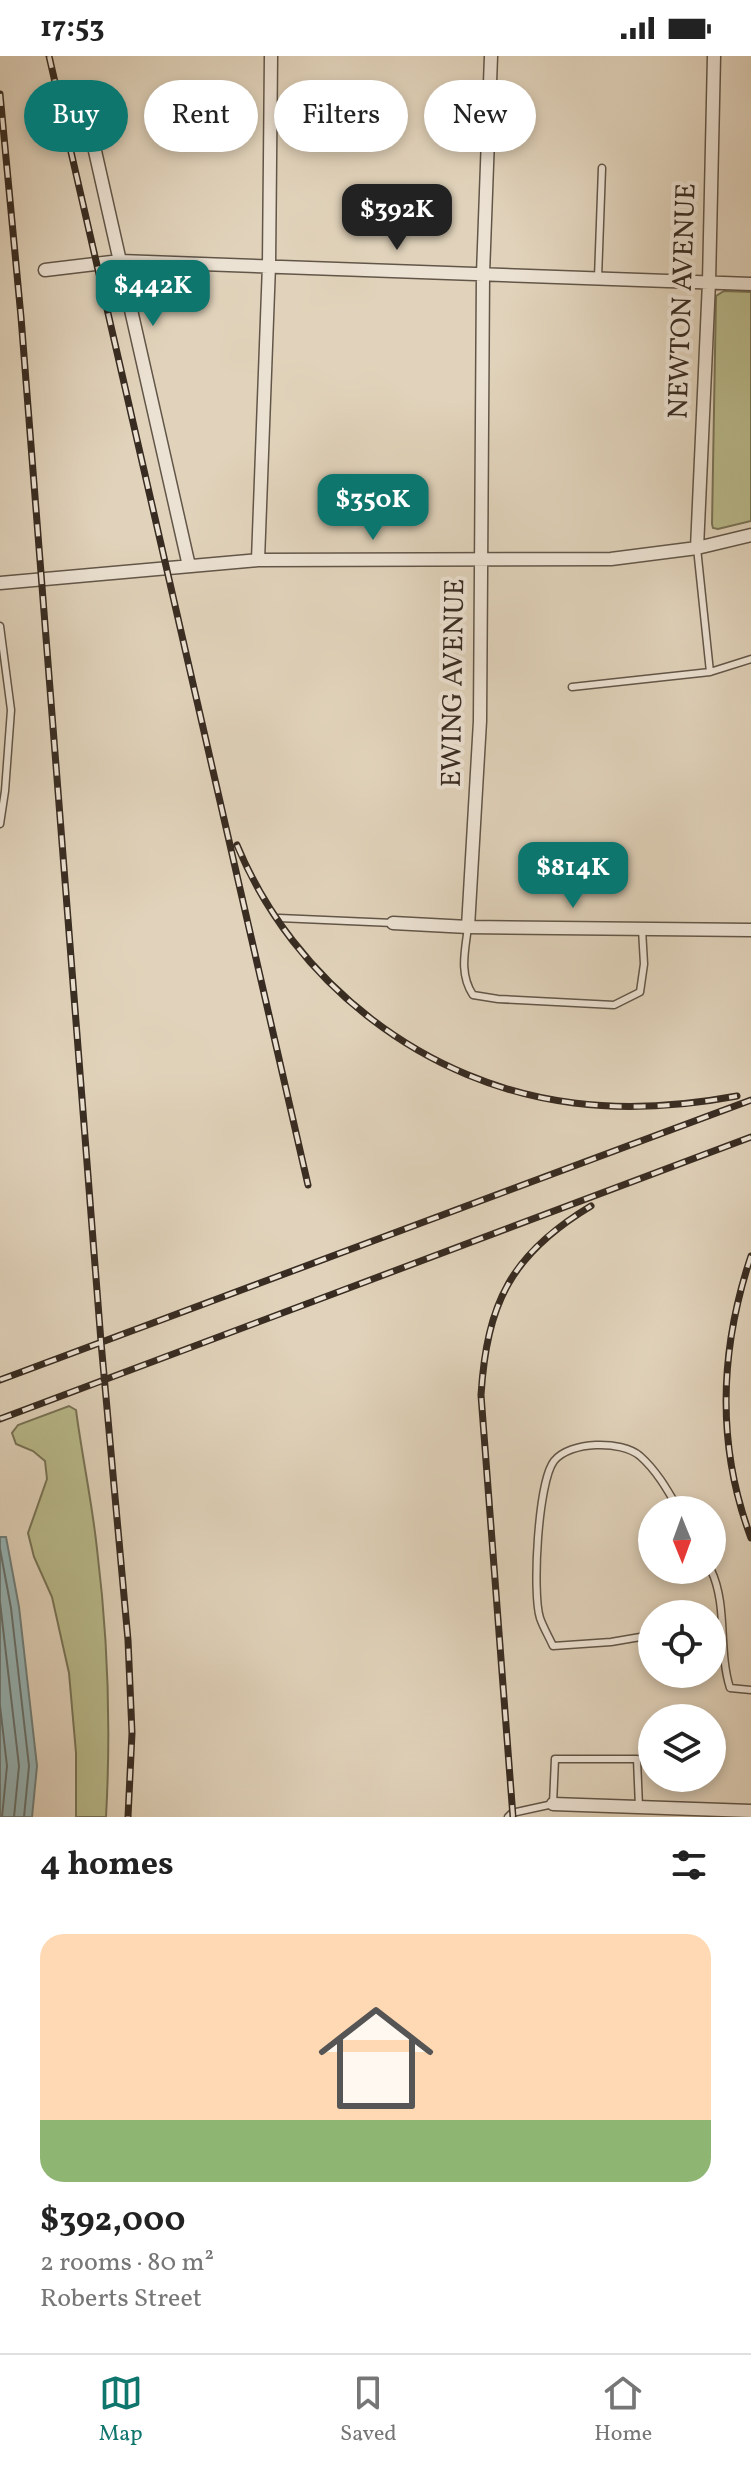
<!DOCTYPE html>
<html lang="en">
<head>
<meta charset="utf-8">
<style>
  :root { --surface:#fff; --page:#f2f2f2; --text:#222; --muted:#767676; --line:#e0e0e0; --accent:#0f766e }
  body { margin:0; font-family:Vollkorn,serif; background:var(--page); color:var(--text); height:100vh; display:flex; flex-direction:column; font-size:30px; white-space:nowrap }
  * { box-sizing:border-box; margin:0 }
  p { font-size:26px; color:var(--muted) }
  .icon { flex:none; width:44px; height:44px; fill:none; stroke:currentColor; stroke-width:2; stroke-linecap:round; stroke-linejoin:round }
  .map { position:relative; height:1761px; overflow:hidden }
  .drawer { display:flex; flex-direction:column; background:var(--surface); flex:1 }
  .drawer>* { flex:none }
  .top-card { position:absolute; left:24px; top:24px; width:704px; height:72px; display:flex; gap:16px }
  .needle { width:52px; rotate:179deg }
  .buttons { position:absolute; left:638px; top:1440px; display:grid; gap:16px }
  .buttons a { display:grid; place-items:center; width:88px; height:88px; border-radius:50%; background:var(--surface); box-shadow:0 4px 12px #0003; font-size:40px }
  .price { position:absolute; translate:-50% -68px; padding:0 18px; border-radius:16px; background:var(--accent); color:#fff; font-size:26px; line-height:52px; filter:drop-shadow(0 2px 4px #0008) }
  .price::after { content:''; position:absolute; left:50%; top:48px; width:24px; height:18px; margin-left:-12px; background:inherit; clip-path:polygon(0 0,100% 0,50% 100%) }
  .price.selected { background:#222; color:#fff }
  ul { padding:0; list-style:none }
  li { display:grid; align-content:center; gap:16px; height:424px; padding:0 40px }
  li+li { border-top:2px solid var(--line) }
  li span { display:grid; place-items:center; height:248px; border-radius:24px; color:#555 }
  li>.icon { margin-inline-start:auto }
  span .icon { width:144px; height:144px; fill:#fffc; stroke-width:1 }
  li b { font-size:34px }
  h2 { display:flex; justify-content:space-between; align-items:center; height:96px; padding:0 40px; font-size:34px }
  .pill { padding:0 28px; border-radius:36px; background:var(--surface); box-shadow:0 4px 12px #0003; font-size:28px; line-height:72px }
  .pill.selected { background:var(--accent); color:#fff }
  .status { display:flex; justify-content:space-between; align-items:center; height:56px; padding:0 40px; background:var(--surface); direction:ltr }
  .status svg { height:22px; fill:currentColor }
  .tab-bar { display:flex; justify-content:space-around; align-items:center; height:112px; border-top:2px solid var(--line); background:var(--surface); font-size:22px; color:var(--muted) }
  .tab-bar a { display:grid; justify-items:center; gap:4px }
  .tab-bar .selected { color:var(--accent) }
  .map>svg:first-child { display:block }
  .green { fill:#b9bb8c; stroke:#787457; stroke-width:2 }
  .water { fill:#96b6b8; stroke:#707f7c; stroke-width:2 }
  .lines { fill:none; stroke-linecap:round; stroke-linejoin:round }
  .shore { stroke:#67716d; stroke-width:2 }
  .service-casing { stroke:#625648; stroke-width:9 }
  .minor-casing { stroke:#625648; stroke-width:15 }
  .service { stroke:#ece2d3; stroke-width:6 }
  .minor { stroke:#ece2d3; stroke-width:12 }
  .rail-casing { stroke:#382c22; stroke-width:7 }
  .rail { stroke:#ece2d3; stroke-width:4; stroke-dasharray:12; stroke-linecap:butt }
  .labels { text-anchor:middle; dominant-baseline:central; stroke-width:8; stroke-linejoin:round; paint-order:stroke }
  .street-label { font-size:28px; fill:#382c22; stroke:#ece2d3 }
</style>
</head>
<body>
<div class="status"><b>17:53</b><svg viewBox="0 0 49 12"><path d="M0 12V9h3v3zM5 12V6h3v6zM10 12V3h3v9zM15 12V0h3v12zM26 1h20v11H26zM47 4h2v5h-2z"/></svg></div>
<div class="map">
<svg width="751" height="1761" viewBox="0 0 751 1761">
  <rect width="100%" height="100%" fill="#e1d3bb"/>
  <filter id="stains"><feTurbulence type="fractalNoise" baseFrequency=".0025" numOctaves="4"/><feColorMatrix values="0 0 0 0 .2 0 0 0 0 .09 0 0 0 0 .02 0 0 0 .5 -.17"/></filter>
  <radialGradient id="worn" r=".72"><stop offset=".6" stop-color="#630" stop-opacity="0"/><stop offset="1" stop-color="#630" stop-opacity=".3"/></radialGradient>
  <path class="green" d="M 724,235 L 751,236 L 751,465 L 718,473 L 713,472 L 712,468 L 716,240 Z
    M 69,1350 L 76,1354 C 82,1400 92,1446 97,1493 C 108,1582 111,1671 106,1761 L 76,1761 L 76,1697 L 69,1617 L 52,1541 L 34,1501 L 28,1477 L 47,1423 L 45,1405 L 33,1395 L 16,1388 L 12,1377 L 18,1369 Z"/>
  <path class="water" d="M 0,1481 L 6,1481 L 19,1551 L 37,1710 L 32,1761 L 0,1761 Z"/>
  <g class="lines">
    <path class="shore" d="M 0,1493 L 11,1552 L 29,1710 L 24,1761
      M 0,1546 L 19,1710 L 14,1761
      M 0,1650 L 7,1710 L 2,1761"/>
    <g class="service-casing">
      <path id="service" d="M 598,222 L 602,112
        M 0,570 L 11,654 L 5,735 L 0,768
        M 710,616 L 751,603
        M 572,631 L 710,616 L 697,492
        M 279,862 L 393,867
        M 468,871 C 465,895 459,918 473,939 L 498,943 L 614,949 L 640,936 L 644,908 L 642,873
        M 711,1514 C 728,1550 718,1594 730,1632 L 751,1634
        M 652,1579 L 611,1586 L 553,1590 C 549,1581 543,1571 540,1562 C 532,1537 538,1426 554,1405 C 570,1385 621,1384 640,1400 C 657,1415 668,1435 679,1454
        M 508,1761 L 512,1757 L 553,1748 L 555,1703 L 637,1703 L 639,1751"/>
    </g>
    <g class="minor-casing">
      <path id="minor" d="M 83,42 L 189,510
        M 45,214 L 120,205 L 751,228
        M 697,492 L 709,226 L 714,0
        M 258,504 L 269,209 L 271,0
        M 0,527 L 258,504 L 611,503 L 697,492 L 751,479
        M 393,867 L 468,871 L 751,874
        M 468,871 L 480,665 L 483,218 L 491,0
        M 553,1748 L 751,1755"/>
    </g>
    <use href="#service" class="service"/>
    <use href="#minor" class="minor"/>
    <g class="rail-casing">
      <path id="rail" d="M 49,0 L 308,1129
        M 0,38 L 21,261 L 101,1286 L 128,1584 L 132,1677 L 128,1761
        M 237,789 C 294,927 426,1029 574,1047 C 629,1054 683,1050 737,1040
        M 751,1200 C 720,1293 716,1389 751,1482
        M 0,1324 L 751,1044
        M 0,1363 L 751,1081
        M 513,1761 L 481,1339 C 487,1247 511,1198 591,1150"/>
    </g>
    <use href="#rail" class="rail"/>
  </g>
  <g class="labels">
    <g class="street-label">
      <text transform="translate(683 245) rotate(-88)">NEWTON AVENUE</text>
      <text transform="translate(454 627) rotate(-89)">EWING AVENUE</text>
    </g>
  </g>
  <rect width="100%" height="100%" filter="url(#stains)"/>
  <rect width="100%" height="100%" fill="url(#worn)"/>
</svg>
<div class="buttons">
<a><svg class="needle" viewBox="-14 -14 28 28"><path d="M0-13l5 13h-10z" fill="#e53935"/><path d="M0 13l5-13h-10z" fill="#767676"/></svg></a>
<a><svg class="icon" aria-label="locate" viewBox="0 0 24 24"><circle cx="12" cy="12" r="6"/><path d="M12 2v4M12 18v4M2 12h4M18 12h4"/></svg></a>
<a><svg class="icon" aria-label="layers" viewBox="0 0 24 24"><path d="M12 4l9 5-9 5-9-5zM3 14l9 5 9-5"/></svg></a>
</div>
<b class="price selected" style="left:397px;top:196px">$392K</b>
<b class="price" style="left:153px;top:272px">$442K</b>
<b class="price" style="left:373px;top:486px">$350K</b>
<b class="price" style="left:573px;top:854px">$814K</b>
<div class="top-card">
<a class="pill selected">Buy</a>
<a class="pill">Rent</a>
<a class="pill">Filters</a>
<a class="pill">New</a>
</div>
</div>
<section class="drawer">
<h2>4 homes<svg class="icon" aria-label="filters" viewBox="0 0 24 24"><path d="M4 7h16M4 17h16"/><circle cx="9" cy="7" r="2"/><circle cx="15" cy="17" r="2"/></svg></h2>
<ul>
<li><span style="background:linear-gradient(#ffd9b3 75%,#8fb573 0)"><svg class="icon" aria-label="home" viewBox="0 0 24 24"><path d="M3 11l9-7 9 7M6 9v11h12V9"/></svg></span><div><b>$392,000</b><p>2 rooms · 80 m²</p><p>Roberts Street</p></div></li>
</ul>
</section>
<nav class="tab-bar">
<a class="selected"><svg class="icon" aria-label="map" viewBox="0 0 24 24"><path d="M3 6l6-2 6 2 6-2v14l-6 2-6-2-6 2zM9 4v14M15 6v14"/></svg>Map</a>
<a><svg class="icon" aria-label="saved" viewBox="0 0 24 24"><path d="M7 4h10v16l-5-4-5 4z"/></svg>Saved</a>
<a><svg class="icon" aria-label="home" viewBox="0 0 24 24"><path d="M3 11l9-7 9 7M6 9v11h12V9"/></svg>Home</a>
</nav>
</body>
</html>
